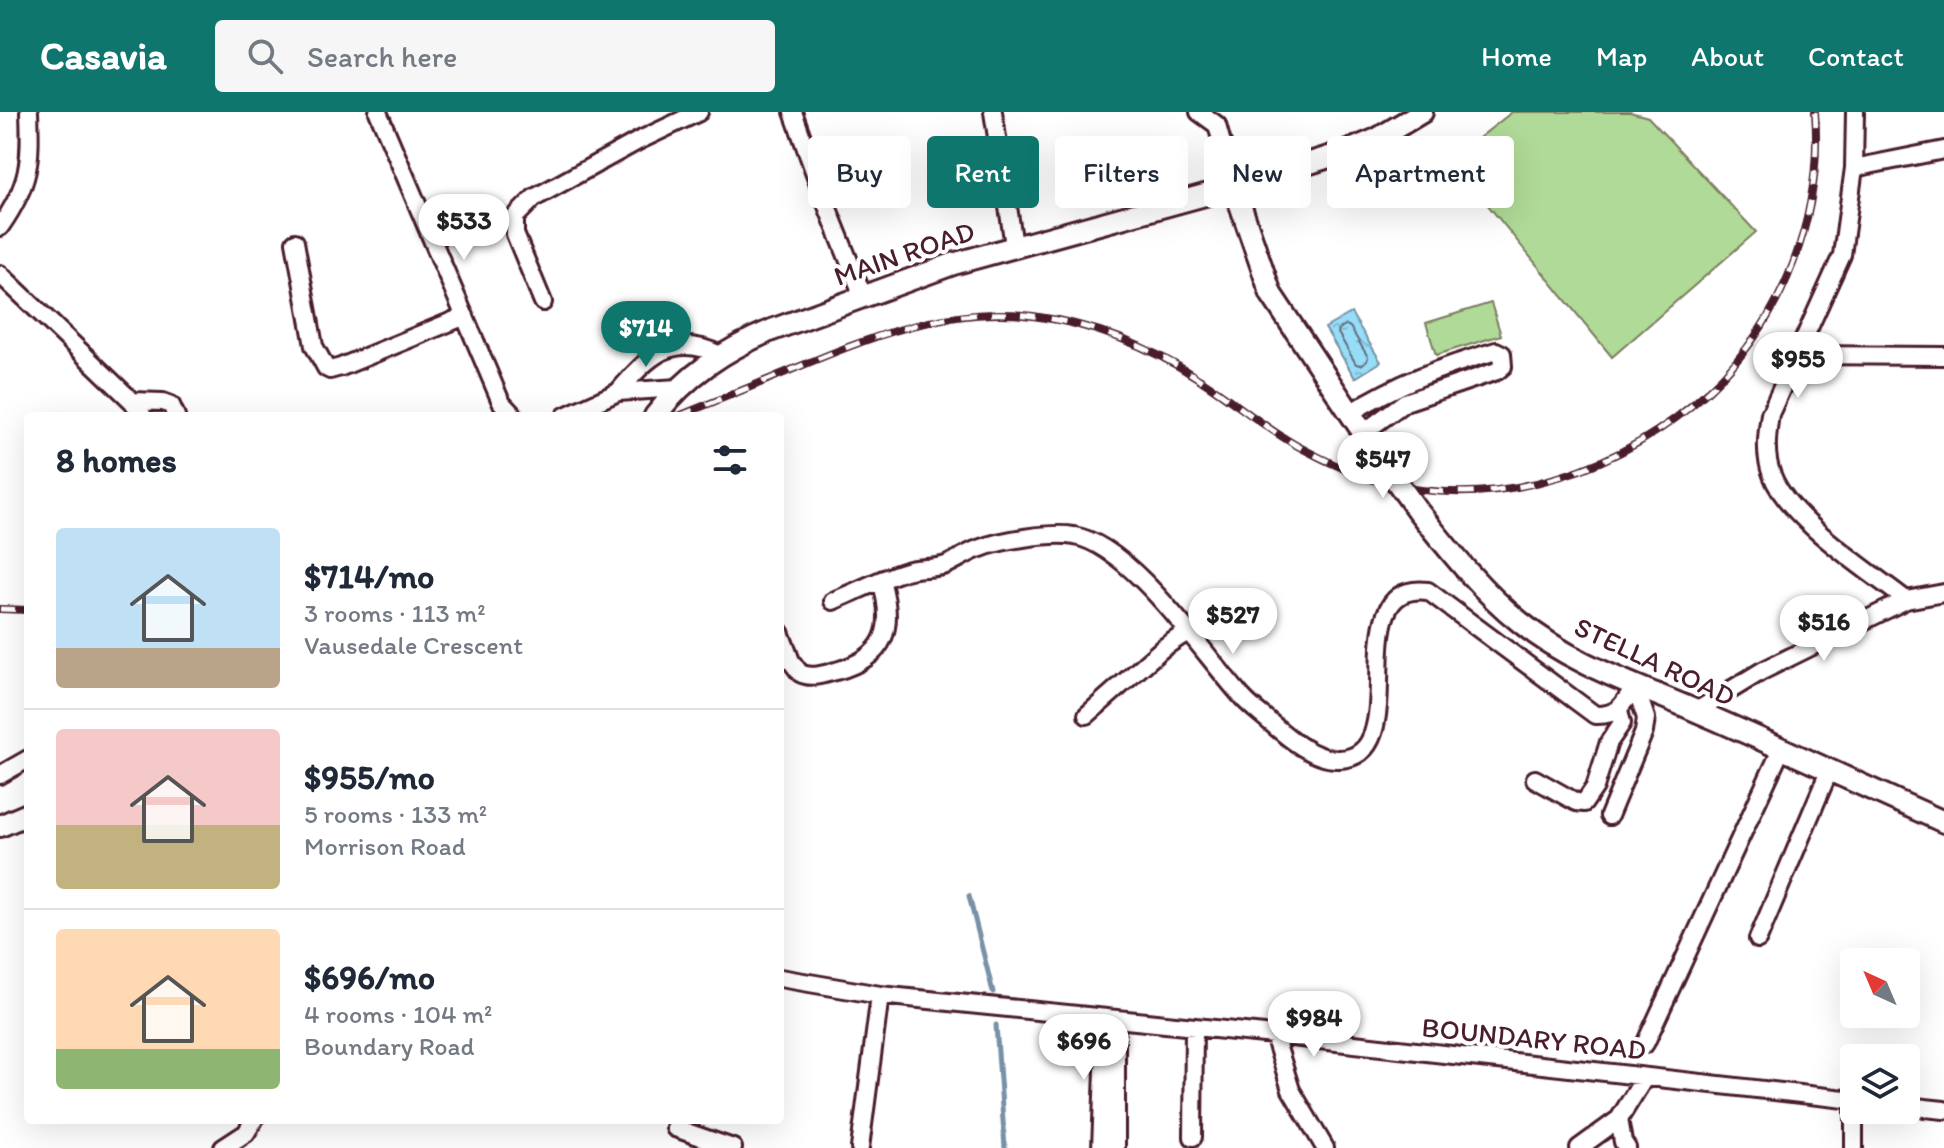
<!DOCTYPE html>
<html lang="en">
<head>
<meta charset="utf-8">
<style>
  :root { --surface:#fff; --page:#f6f6f7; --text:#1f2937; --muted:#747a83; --line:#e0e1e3; --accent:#0f766e }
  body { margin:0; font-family:Itim,sans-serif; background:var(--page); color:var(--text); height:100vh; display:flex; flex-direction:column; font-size:30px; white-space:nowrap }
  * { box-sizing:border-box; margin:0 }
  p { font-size:26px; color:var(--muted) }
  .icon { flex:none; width:44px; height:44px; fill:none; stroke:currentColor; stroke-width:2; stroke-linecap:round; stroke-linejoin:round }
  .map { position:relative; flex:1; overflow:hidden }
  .drawer { position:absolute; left:24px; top:300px; width:760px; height:712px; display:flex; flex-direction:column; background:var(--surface); border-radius:8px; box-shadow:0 8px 32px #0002 }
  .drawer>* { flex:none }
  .guide { position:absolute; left:808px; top:24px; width:760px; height:72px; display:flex; gap:16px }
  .needle { width:52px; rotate:316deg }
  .controls { position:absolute; left:1840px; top:836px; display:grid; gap:16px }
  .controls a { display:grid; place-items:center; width:80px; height:80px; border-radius:8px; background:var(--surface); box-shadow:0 8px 32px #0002; font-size:40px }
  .price { position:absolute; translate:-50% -68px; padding:0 18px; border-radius:28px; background:#fff; color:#222; font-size:26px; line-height:52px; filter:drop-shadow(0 2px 4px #0008) }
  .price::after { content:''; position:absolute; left:50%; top:48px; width:24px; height:18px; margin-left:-12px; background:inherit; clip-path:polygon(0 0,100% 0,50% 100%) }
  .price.on { background:var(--accent); color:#fff }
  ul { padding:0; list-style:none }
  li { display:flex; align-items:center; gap:24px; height:200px; padding:0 32px }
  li+li { border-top:2px solid var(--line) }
  li span { display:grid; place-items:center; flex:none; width:224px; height:160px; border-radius:8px; color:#555 }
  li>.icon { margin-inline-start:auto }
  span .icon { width:96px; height:96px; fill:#fffc; stroke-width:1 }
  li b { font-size:34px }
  h2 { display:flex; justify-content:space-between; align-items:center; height:96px; padding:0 32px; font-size:34px }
  .tag { padding:0 28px; border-radius:8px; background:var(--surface); box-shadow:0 8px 32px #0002; font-size:28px; line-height:72px }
  .tag.on { background:var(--accent); color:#fff }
  header { display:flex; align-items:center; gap:48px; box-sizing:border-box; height:112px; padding:0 40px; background:var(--accent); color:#fff }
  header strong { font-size:38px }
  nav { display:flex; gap:44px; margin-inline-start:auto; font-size:28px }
  .search { width:560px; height:72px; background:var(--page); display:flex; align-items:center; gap:20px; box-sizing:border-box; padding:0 28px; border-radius:8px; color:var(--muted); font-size:30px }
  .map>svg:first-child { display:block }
  .green { fill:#b0da97; stroke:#7d7c61; stroke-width:2 }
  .water { fill:url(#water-ripples); stroke:#7891a6; stroke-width:2 }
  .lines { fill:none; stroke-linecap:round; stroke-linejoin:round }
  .shore { stroke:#686b7d; stroke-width:2 }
  .stream { stroke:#7891a6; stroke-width:5 }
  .minor-casing { stroke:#4a1f2b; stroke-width:22 }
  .major-casing { stroke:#4a1f2b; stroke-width:26 }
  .minor { stroke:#fff; stroke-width:16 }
  .major { stroke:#fff; stroke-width:20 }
  .rail-casing { stroke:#4a1f2b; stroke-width:8 }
  .rail { stroke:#fff; stroke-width:5; stroke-dasharray:15; stroke-linecap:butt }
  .major-bridge-casing { stroke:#4a1f2b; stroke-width:26; stroke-linecap:butt }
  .major-bridge { stroke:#fff; stroke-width:20 }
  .labels { text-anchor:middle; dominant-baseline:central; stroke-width:8; stroke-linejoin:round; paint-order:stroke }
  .street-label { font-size:28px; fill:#4a1f2b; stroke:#fff }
</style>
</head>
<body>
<header>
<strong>Casavia</strong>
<div class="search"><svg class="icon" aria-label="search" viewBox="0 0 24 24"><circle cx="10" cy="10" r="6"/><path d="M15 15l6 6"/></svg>Search here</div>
<nav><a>Home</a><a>Map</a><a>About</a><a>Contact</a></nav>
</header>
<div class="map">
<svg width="1944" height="1036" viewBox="0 0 1944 1036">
  <defs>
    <pattern id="water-ripples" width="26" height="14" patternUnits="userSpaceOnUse" patternTransform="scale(2)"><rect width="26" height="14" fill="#96ddf8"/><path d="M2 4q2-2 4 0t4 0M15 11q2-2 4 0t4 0" fill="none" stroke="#83bdd5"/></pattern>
  </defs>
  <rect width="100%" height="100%" fill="#fff"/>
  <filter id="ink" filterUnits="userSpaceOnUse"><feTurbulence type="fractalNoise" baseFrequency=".0125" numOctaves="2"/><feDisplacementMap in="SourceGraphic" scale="16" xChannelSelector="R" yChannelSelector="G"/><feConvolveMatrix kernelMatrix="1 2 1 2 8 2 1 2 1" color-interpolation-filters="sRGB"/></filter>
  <g filter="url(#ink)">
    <path class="green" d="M 1512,0 L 1630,0 L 1648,5 L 1756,120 L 1612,245 L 1451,48 Z
      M 1491,191 L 1501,223 L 1436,243 L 1426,211 Z"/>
    <path class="water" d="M 1351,201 L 1381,250 L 1355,266 L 1325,216 Z"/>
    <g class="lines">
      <path class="shore" d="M 1346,213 L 1350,215 L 1368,245 L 1367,249 L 1361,253 L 1356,252 L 1338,221 L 1339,217 Z"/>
      <path class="stream" d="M 969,784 L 993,880
        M 996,913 L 1005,1036"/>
      <g class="minor-casing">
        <path id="minor" d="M 378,0 L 501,290 L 514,304
          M 793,0 L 823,84 L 863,184
          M 993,0 L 1014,133
          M 1199,0 L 1217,13 L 1234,75
          M 1855,0 L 1854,56 L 1842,143 L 1770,302 C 1767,322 1764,343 1772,363 C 1788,407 1868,458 1906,488
          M 1854,56 L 1944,38
          M 0,115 C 30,72 31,51 29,0
          M 295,130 L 314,234 L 326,256 L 330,258 L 341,255 L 465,204
          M 0,162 L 132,289 L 143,304
          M 543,190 L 515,122 L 515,105 L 534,86 L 638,29 L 699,0
          M 1796,243 L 1944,244
          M 618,280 C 648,245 672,219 720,243
          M 132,289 L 163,290 L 171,293 L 176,304
          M 1350,301 C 1398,271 1441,255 1496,239 L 1502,242 L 1503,254 L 1497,259 L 1405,290 L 1363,321
          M 565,304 L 618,280 L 678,276
          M 833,489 L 881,468
          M 780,520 L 791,549 L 800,561 C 811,567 824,562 836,559 C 887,545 895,516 881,468 C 890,465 900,460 910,458 C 921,455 934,457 946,453 C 957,448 967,441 978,437 C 1000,428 1052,420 1074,424 C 1131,433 1204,543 1243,586 C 1251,595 1261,602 1270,610 C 1287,625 1314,648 1338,647 C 1420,646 1336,468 1428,479 L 1595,603 C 1618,604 1624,592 1635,573
          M 1696,599 L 1762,559 L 1906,488 L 1944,481
          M 1087,603 L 1163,536 L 1187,520
          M 0,663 L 28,647
          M 1535,667 L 1576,690 L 1584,691 L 1595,675 L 1609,630 L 1622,611 L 1619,598
          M 1609,704 L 1644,620 L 1646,606 L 1635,573
          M 1758,827 L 1829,659
          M 780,866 L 880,883 L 1274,923 L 1854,988
          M 1116,920 L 1116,1036
          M 1274,923 L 1291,978 L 1325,1036
          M 1645,932 L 1781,638
          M 1854,988 L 1854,1036
          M 1906,994 L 1944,998
          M 1619,1007 L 1623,1030 L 1627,1036
          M 675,1016 L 733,1036
          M 1193,1025 L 1194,915
          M 223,1036 L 246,1021 L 254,1008
          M 860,1036 L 880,883
          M 1101,1036 L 1106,906
          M 1579,1036 L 1619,1007 L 1645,965"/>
      </g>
      <g class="major-casing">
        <path id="major" d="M 1234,75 L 1271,182 L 1384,352
          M 655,304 C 687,263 724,238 772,218 L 953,152 L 1234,75 L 1348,39 L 1377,27 L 1422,0
          M 1417,398 C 1449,438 1480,478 1520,510 C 1571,552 1634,572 1694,598 C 1778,634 1861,673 1944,710
          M 0,714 L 28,702"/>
      </g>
      <use href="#minor" class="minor"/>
      <use href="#major" class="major"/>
      <g class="rail-casing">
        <path id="rail" d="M 679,304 C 710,291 741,279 772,266 C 854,232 941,192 1033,204 C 1093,212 1149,234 1199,267 C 1231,287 1261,313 1294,332 C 1321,347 1355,363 1385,371 C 1499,400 1626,357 1709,278 C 1784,208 1823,103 1815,0
          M 0,497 L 28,498"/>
      </g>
      <use href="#rail" class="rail"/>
      <g class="major-bridge-casing">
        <path id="major-bridge" d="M 1384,352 L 1417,398"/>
      </g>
      <use href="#major-bridge" class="major-bridge"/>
    </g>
  </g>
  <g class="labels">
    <g class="street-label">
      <text transform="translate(904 141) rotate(-19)">MAIN ROAD</text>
      <text transform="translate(1655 549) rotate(25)">STELLA ROAD</text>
      <text transform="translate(1534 926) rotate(6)">BOUNDARY ROAD</text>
    </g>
  </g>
</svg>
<div class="controls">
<a><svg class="needle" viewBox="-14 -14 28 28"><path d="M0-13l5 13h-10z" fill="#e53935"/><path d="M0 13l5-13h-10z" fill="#747a83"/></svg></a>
<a><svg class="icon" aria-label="layers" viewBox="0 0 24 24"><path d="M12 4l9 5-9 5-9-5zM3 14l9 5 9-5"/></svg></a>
</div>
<b class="price" style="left:464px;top:150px">$533</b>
<b class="price on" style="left:646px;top:257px">$714</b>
<b class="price" style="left:1798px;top:288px">$955</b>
<b class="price" style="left:1383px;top:388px">$547</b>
<b class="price" style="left:1233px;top:544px">$527</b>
<b class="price" style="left:1824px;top:551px">$516</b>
<b class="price" style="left:1314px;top:947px">$984</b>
<b class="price" style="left:1084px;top:970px">$696</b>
<div class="guide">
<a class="tag">Buy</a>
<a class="tag on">Rent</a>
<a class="tag">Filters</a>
<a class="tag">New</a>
<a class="tag">Apartment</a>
</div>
<section class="drawer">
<h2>8 homes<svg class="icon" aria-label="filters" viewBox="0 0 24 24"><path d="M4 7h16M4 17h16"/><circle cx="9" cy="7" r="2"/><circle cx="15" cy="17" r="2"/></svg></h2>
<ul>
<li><span style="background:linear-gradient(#bfe0f5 75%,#b9a48a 0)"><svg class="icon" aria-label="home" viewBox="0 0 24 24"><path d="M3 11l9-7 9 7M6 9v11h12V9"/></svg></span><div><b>$714/mo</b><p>3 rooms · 113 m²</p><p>Vausedale Crescent</p></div></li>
<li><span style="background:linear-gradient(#f6c9c9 60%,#c2b280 0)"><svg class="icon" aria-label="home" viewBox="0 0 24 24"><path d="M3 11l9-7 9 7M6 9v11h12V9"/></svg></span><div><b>$955/mo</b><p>5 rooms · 133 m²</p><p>Morrison Road</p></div></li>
<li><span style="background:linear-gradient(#ffd9b3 75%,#8fb573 0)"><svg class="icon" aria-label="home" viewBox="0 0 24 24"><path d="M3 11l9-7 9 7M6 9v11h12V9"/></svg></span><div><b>$696/mo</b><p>4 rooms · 104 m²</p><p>Boundary Road</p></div></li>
</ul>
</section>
</div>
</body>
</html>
